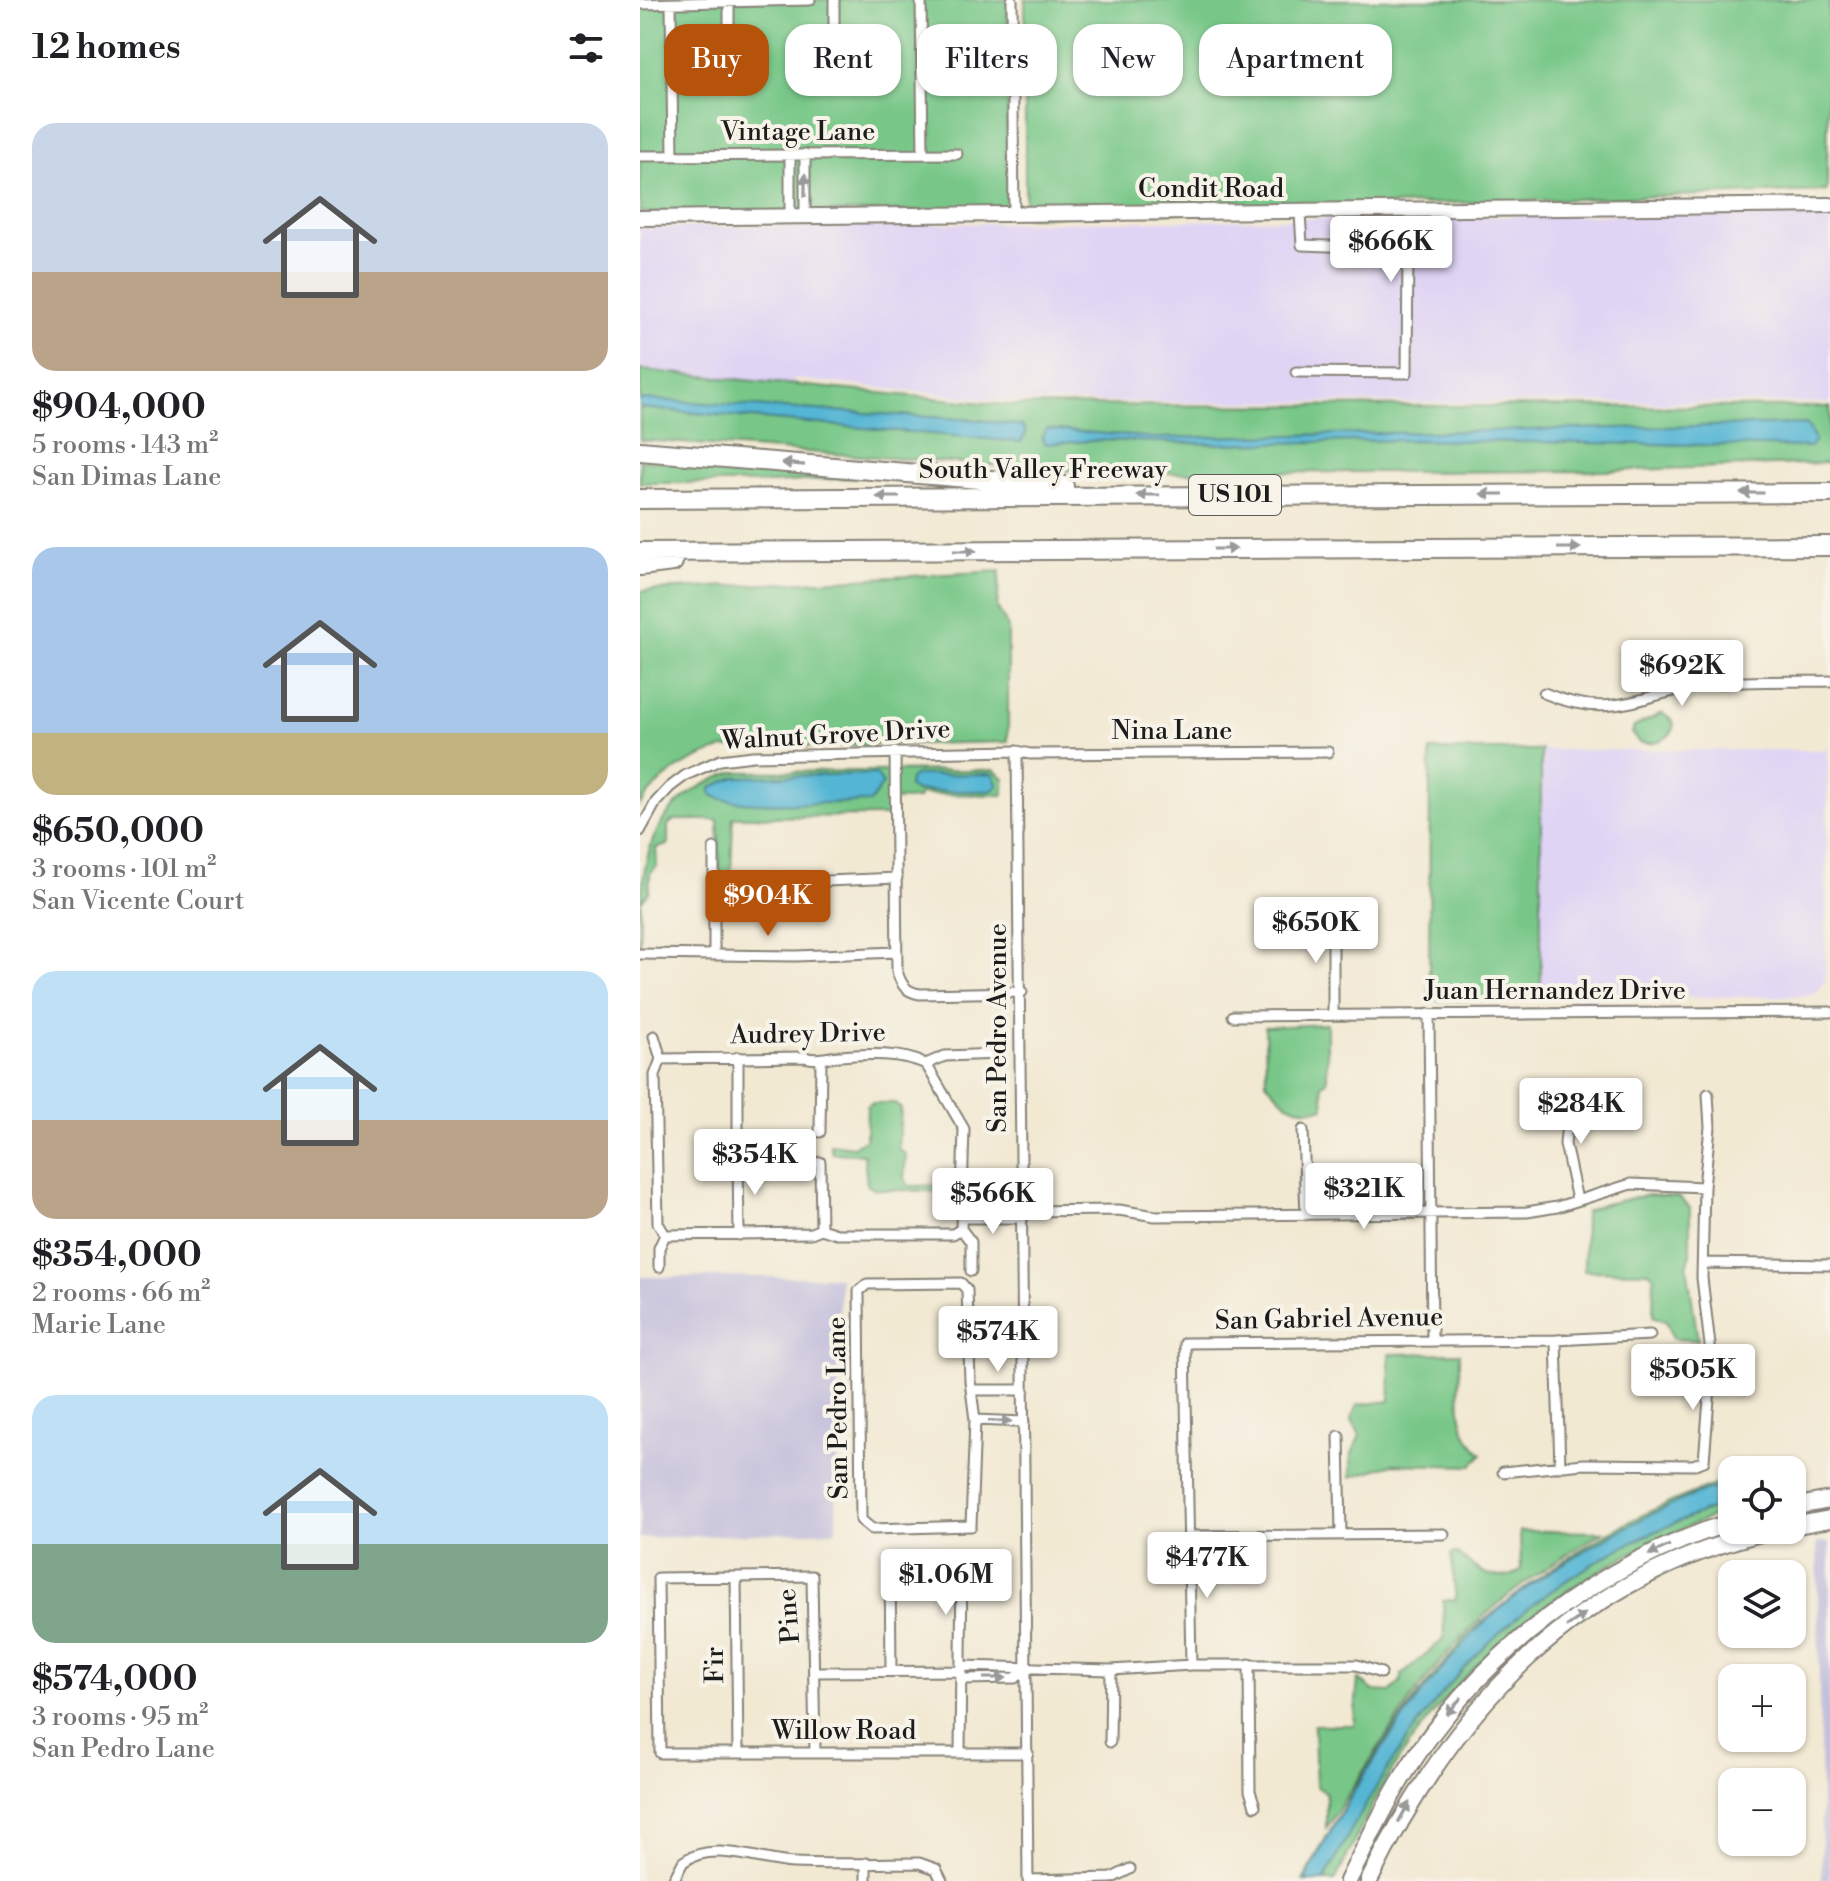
<!DOCTYPE html>
<html lang="en">
<head>
<meta charset="utf-8">
<style>
  :root { --surface:#fff; --page:#f2f2f2; --text:#202124; --muted:#757577; --accent:#b45309 }
  body { margin:0; font-family:"Libre Bodoni",serif; background:var(--page); color:var(--text); height:100vh; display:flex; flex-direction:column; font-size:30px; white-space:nowrap }
  * { box-sizing:border-box; margin:0 }
  p { font-size:26px; color:var(--muted) }
  .icon { flex:none; width:44px; height:44px; fill:none; stroke:currentColor; stroke-width:2; stroke-linecap:round; stroke-linejoin:round }
  .map { position:relative; flex:1; overflow:hidden }
  .details { display:flex; flex-direction:column; background:var(--surface); width:640px }
  .details>* { flex:none }
  .top-card { position:absolute; left:24px; top:24px; width:760px; height:72px; display:flex; gap:16px }
  .controls { position:absolute; left:1078px; top:1456px; display:grid; gap:16px }
  .controls a { display:grid; place-items:center; width:88px; height:88px; border-radius:16px; background:var(--surface); box-shadow:0 2px 6px #0004; font-size:40px }
  .price { position:absolute; translate:-50% -68px; padding:0 18px; border-radius:8px; background:#fff; color:#222; font-size:26px; line-height:52px; filter:drop-shadow(0 2px 4px #0008) }
  .price::after { content:''; position:absolute; left:50%; top:48px; width:24px; height:18px; margin-left:-12px; background:inherit; clip-path:polygon(0 0,100% 0,50% 100%) }
  .price.active { background:var(--accent); color:#fff }
  ul { padding:0; list-style:none }
  li { display:grid; align-content:center; gap:16px; height:424px; padding:0 32px }
  li span { display:grid; place-items:center; height:248px; border-radius:24px; color:#555 }
  li>.icon { margin-inline-start:auto }
  span .icon { width:144px; height:144px; fill:#fffc; stroke-width:1 }
  li b { font-size:34px }
  h2 { display:flex; justify-content:space-between; align-items:center; height:96px; padding:0 32px; font-size:34px }
  .chip { padding:0 28px; border-radius:24px; background:var(--surface); box-shadow:0 2px 6px #0004; font-size:28px; line-height:72px }
  .chip.active { background:var(--accent); color:#fff }
  main { display:flex; flex:1; min-height:0 }
  .map>svg:first-child { display:block }
  .built { fill:#e0d4f4 }
  .industrial { fill:#c4c0db }
  .green { fill:#78c788; stroke:#4a7252; stroke-width:2 }
  .water { fill:#55b6d4; stroke:#386978; stroke-width:2 }
  .lines { fill:none; stroke-linecap:round; stroke-linejoin:round }
  .street-casing { stroke:#878278; stroke-width:13 }
  .secondary-casing { stroke:#878278; stroke-width:18 }
  .primary-casing { stroke:#878278; stroke-width:20 }
  .highway-casing { stroke:#878278; stroke-width:22 }
  .street { stroke:#fff; stroke-width:9 }
  .secondary { stroke:#fff; stroke-width:14 }
  .primary { stroke:#fff; stroke-width:16 }
  .highway { stroke:#fff; stroke-width:18 }
  .oneway { fill:#999 }
  .labels { text-anchor:middle; dominant-baseline:central; stroke-width:8; stroke-linejoin:round; paint-order:stroke }
  .shield { fill:#f7f3e8; stroke:#5e5c59; stroke-width:2 }
  .shield-label { font-size:24px; font-weight:bold; fill:#1c1c1c }
  .street-label { font-size:26px; fill:#1c1c1c; stroke:#f7f3e8 }
</style>
</head>
<body>
<main>
<section class="details">
<h2>12 homes<svg class="icon" aria-label="filters" viewBox="0 0 24 24"><path d="M4 7h16M4 17h16"/><circle cx="9" cy="7" r="2"/><circle cx="15" cy="17" r="2"/></svg></h2>
<ul>
<li><span style="background:linear-gradient(#c9d6e8 60%,#b9a48a 0)"><svg class="icon" aria-label="home" viewBox="0 0 24 24"><path d="M3 11l9-7 9 7M6 9v11h12V9"/></svg></span><div><b>$904,000</b><p>5 rooms · 143 m²</p><p>San Dimas Lane</p></div></li>
<li><span style="background:linear-gradient(#a9c7e8 75%,#c2b280 0)"><svg class="icon" aria-label="home" viewBox="0 0 24 24"><path d="M3 11l9-7 9 7M6 9v11h12V9"/></svg></span><div><b>$650,000</b><p>3 rooms · 101 m²</p><p>San Vicente Court</p></div></li>
<li><span style="background:linear-gradient(#bfe0f5 60%,#b9a48a 0)"><svg class="icon" aria-label="home" viewBox="0 0 24 24"><path d="M3 11l9-7 9 7M6 9v11h12V9"/></svg></span><div><b>$354,000</b><p>2 rooms · 66 m²</p><p>Marie Lane</p></div></li>
<li><span style="background:linear-gradient(#bfe0f5 60%,#7fa58c 0)"><svg class="icon" aria-label="home" viewBox="0 0 24 24"><path d="M3 11l9-7 9 7M6 9v11h12V9"/></svg></span><div><b>$574,000</b><p>3 rooms · 95 m²</p><p>San Pedro Lane</p></div></li>
</ul>
</section>
<div class="map">
<svg width="1190" height="1881" viewBox="0 0 1190 1881">
  <rect width="100%" height="100%" fill="#f7f3e8"/>
  <filter id="ink" filterUnits="userSpaceOnUse"><feTurbulence type="fractalNoise" baseFrequency=".0125" numOctaves="2"/><feDisplacementMap in="SourceGraphic" scale="16" xChannelSelector="R" yChannelSelector="G"/><feConvolveMatrix kernelMatrix="1 2 1 2 8 2 1 2 1" color-interpolation-filters="sRGB"/></filter>
  <filter id="wash" filterUnits="userSpaceOnUse"><feTurbulence type="fractalNoise" baseFrequency=".006" numOctaves="4" result="noise"/><feDisplacementMap in="SourceGraphic" scale="32" xChannelSelector="R" yChannelSelector="G"/><feGaussianBlur stdDeviation="1.8" result="paint"/><feColorMatrix in="noise" values="0 0 0 0 0 0 0 0 0 0 0 0 0 0 0 0 0 1.4 0 .05"/><feComposite in="paint" operator="in"/></filter>
  <g filter="url(#wash)">
    <rect width="100%" height="100%" fill="#f2e9d3"/>
    <path class="built" d="M 1190,212 L 1190,403 L 377,402 L 154,379 L 153,393 L 0,379 L 0,228 Z
      M 790,750 L 1188,750 L 1185,981 L 1178,992 L 1169,996 L 789,1000 Z"/>
    <path class="industrial" d="M 0,1277 L 200,1277 L 196,1531 L 0,1538 Z
      M 1177,1542 L 1190,1542 L 1190,1881 L 1182,1881 Z"/>
    <path class="green" d="M 0,0 L 368,0 L 367,211 L 0,213 Z
      M 385,0 L 1189,0 L 1187,191 L 385,217 Z
      M 0,370 L 366,405 L 1190,407 L 1190,463 L 968,471 L 524,473 L 418,470 L 0,440 Z
      M 0,460 L 222,474 L 222,477 L 133,483 L 0,483 Z
      M 360,571 L 357,607 L 368,627 L 368,742 L 84,748 C 49,759 21,774 0,805 L 0,591 Z
      M 1022,713 L 1033,721 L 1034,729 C 1026,742 1014,745 998,742 L 992,733 L 994,727 Z
      M 790,750 L 901,750 L 901,999 L 789,1000 Z
      M 354,770 L 364,778 L 364,795 L 279,794 L 278,799 L 251,800 L 251,816 L 93,817 L 91,875 L 80,875 L 78,820 L 34,820 L 28,825 L 28,845 L 16,848 L 17,866 L 10,873 L 9,892 L 0,903 L 0,949 C 0,864 3,802 94,772 Z
      M 687,1024 L 687,1081 L 682,1084 L 684,1108 C 652,1113 647,1105 626,1082 L 625,1027 Z
      M 232,1103 L 255,1103 L 261,1109 L 258,1148 L 266,1155 L 264,1179 L 269,1186 L 308,1185 L 308,1192 L 234,1189 L 227,1185 L 224,1154 L 192,1153 L 190,1144 L 213,1147 L 226,1139 L 227,1106 Z
      M 1009,1195 L 1039,1197 L 1050,1208 L 1050,1256 L 1047,1266 L 1058,1340 L 1033,1339 L 1027,1322 L 1013,1316 L 1014,1277 L 1009,1272 L 944,1271 L 945,1212 L 964,1204 Z
      M 820,1353 C 821,1392 811,1427 842,1454 L 832,1466 L 753,1464 L 711,1477 L 711,1456 L 720,1435 L 711,1419 L 717,1405 L 750,1401 L 749,1354 Z
      M 1092,1479 L 1092,1510 C 956,1557 842,1637 761,1757 C 735,1796 716,1839 695,1881 L 663,1881 C 707,1795 762,1707 828,1635 C 842,1620 859,1609 875,1596 C 940,1544 1012,1505 1092,1479 Z
      M 880,1531 L 963,1532 C 916,1560 869,1591 830,1629 C 772,1686 731,1762 686,1828 L 686,1793 L 676,1786 L 674,1725 L 714,1725 L 718,1679 L 734,1691 L 750,1692 L 761,1681 L 762,1674 L 804,1639 L 803,1601 L 816,1600 L 811,1554 L 817,1553 C 835,1569 857,1587 881,1570 Z"/>
    <path class="water" d="M 0,399 L 339,420 L 383,426 L 386,434 L 381,442 L 0,408 Z
      M 1167,424 L 1175,440 L 1170,447 L 769,440 L 579,444 L 467,440 L 405,444 L 402,437 L 407,429 L 517,438 Z
      M 236,774 L 243,784 L 230,802 C 201,802 88,809 71,794 L 71,787 L 95,777 Z
      M 353,774 L 358,786 L 351,791 L 275,791 L 269,787 L 270,779 L 276,775 Z
      M 1092,1484 L 1092,1502 C 882,1571 782,1690 684,1881 L 665,1881 C 707,1794 766,1706 832,1635 C 870,1593 945,1548 996,1522 C 1026,1507 1060,1490 1092,1484 Z"/>
  </g>
  <g filter="url(#ink)">
    <g class="lines">
      <g class="street-casing">
        <path id="street" d="M 194,0 L 194,71
          M 281,0 L 283,154
          M 372,0 L 374,216
          M 0,4 L 170,0
          M 31,4 L 33,156
          M 89,4 L 89,72
          M 165,154 L 165,217
          M 0,156 L 317,154
          M 150,217 L 150,155
          M 656,372 L 767,373 L 768,249 L 662,245 L 660,213
          M 904,693 C 978,724 1004,690 1072,684 C 1111,680 1151,682 1190,681
          M 377,751 L 388,1881
          M 255,752 L 257,971 C 261,985 266,992 280,994 L 382,992
          M 0,831 L 16,802 L 30,787 L 46,775 L 80,760 L 113,756 L 377,751 L 390,754 L 688,752
          M 74,848 L 74,954
          M 74,881 L 164,882 L 257,878
          M 693,914 L 693,1015
          M 0,954 L 156,956 L 257,952
          M 789,1014 L 792,1339
          M 593,1016 L 1190,1012
          M 14,1036 L 21,1059 L 15,1075 L 18,1223 L 25,1235 L 19,1248 L 19,1267
          M 98,1057 L 98,1130
          M 21,1059 L 164,1057 C 179,1061 185,1057 200,1056 C 230,1054 259,1052 286,1064 L 305,1056 L 359,1054
          M 286,1064 L 324,1129 L 321,1229 L 331,1242 L 331,1271
          M 930,1093 L 925,1144 L 937,1200
          M 663,1130 L 666,1215
          M 180,1132 L 181,1061
          M 98,1158 L 99,1235
          M 180,1162 L 181,1229
          M 323,1203 L 382,1199
          M 382,1211 L 479,1210 L 515,1216 L 887,1212 L 917,1207 L 991,1184 L 1064,1187
          M 323,1218 L 383,1218
          M 25,1235 L 171,1233 L 181,1229 L 197,1234 L 313,1234 L 321,1229
          M 1063,1263 L 1190,1265
          M 321,1283 L 327,1290 L 330,1381 L 335,1420 L 331,1526 L 232,1529 L 221,1520 L 219,1291 L 227,1284 Z
          M 916,1340 L 920,1467
          M 331,1390 L 384,1390
          M 335,1420 L 384,1422
          M 699,1436 L 701,1533
          M 863,1472 L 944,1464 L 1053,1465 L 1064,1461 L 1072,1362 L 1062,1278 L 1064,1187 L 1070,1127 L 1068,1094
          M 550,1536 L 804,1534
          M 250,1563 L 251,1671
          M 96,1577 L 98,1753
          M 609,1664 L 610,1791 L 615,1806
          M 551,1665 L 545,1343 L 916,1340 L 1010,1335
          M 322,1666 L 471,1670 L 551,1665 L 717,1665 L 741,1673
          M 175,1672 L 322,1671
          M 322,1679 L 375,1678 L 386,1670
          M 470,1742 L 471,1670
          M 175,1753 L 172,1576 L 18,1578 L 20,1753 L 388,1753
          M 320,1753 L 322,1562
          M 226,1863 L 226,1881
          M 388,1880 L 472,1878 L 490,1869
          M 33,1881 L 43,1862 C 73,1840 119,1861 153,1863 C 195,1865 237,1863 279,1863 L 296,1869 L 302,1881"/>
      </g>
      <g class="secondary-casing">
        <path id="secondary" d="M 0,218 L 1190,205"/>
      </g>
      <g class="primary-casing">
        <path id="primary" d="M 1152,1507 L 1190,1500
          M 1152,1526 L 1190,1519
          M 708,1881 C 726,1845 743,1808 765,1773 C 839,1654 958,1563 1092,1522
          M 729,1881 C 815,1705 935,1576 1133,1530"/>
      </g>
      <g class="highway-casing">
        <path id="highway" d="M 0,451 L 424,486
          M 0,499 L 1190,493
          M 0,552 L 1190,546
          M 0,566 L 33,562"/>
      </g>
      <use href="#street" class="street"/>
      <use href="#secondary" class="secondary"/>
      <use href="#primary" class="primary"/>
      <use href="#highway" class="highway"/>
    </g>
    <defs><path id="oneway-solid" d="M-6-.8H1V-3.2L6.5 0L1 3.2V.8H-6Z" transform="scale(2)"/></defs>
    <g class="oneway">
      <use href="#oneway-solid" transform="translate(165 185) rotate(-90)"/>
      <use href="#oneway-solid" transform="translate(153 464) rotate(-175)"/>
      <use href="#oneway-solid" transform="translate(1112 493) rotate(180)"/>
      <use href="#oneway-solid" transform="translate(852 494) rotate(180)"/>
      <use href="#oneway-solid" transform="translate(508 495) rotate(180)"/>
      <use href="#oneway-solid" transform="translate(248 497) rotate(180)"/>
      <use href="#oneway-solid" transform="translate(929 548)"/>
      <use href="#oneway-solid" transform="translate(585 549)"/>
      <use href="#oneway-solid" transform="translate(325 551)"/>
      <use href="#oneway-solid" transform="translate(360 1421) rotate(2)"/>
      <use href="#oneway-solid" transform="translate(1019 1550) rotate(155)"/>
      <use href="#oneway-solid" transform="translate(936 1620) rotate(-35)"/>
      <use href="#oneway-solid" transform="translate(355 1678)"/>
      <use href="#oneway-solid" transform="translate(814 1706) rotate(131)"/>
      <use href="#oneway-solid" transform="translate(764 1812) rotate(-61)"/>
    </g>
  </g>
  <g class="labels">
    <rect class="shield" x="549" y="475" width="92" height="40" rx="6"/>
    <g class="shield-label">
      <text x="595" y="495">US 101</text>
    </g>
    <g class="street-label">
      <text x="158" y="132">Vintage Lane</text>
      <text x="571" y="189">Condit Road</text>
      <text x="403" y="470">South Valley Freeway</text>
      <text x="532" y="731">Nina Lane</text>
      <text transform="translate(196 735) rotate(-3)">Walnut Grove Drive</text>
      <text x="915" y="991">Juan Hernandez Drive</text>
      <text transform="translate(358 1028) rotate(-90)">San Pedro Avenue</text>
      <text transform="translate(168 1034) rotate(-1)">Audrey Drive</text>
      <text transform="translate(689 1319) rotate(-1)">San Gabriel Avenue</text>
      <text transform="translate(198 1408) rotate(-91)">San Pedro Lane</text>
      <text transform="translate(149 1616) rotate(-95)">Pine</text>
      <text transform="translate(75 1665) rotate(-91)">Fir</text>
      <text x="204" y="1731">Willow Road</text>
    </g>
  </g>
</svg>
<div class="controls">
<a><svg class="icon" aria-label="locate" viewBox="0 0 24 24"><circle cx="12" cy="12" r="6"/><path d="M12 2v4M12 18v4M2 12h4M18 12h4"/></svg></a>
<a><svg class="icon" aria-label="layers" viewBox="0 0 24 24"><path d="M12 4l9 5-9 5-9-5zM3 14l9 5 9-5"/></svg></a>
<a>+</a>
<a>−</a>
</div>
<b class="price" style="left:751px;top:284px">$666K</b>
<b class="price" style="left:1042px;top:708px">$692K</b>
<b class="price active" style="left:128px;top:938px">$904K</b>
<b class="price" style="left:676px;top:965px">$650K</b>
<b class="price" style="left:941px;top:1146px">$284K</b>
<b class="price" style="left:115px;top:1197px">$354K</b>
<b class="price" style="left:724px;top:1231px">$321K</b>
<b class="price" style="left:353px;top:1236px">$566K</b>
<b class="price" style="left:358px;top:1374px">$574K</b>
<b class="price" style="left:1053px;top:1412px">$505K</b>
<b class="price" style="left:567px;top:1600px">$477K</b>
<b class="price" style="left:306px;top:1617px">$1.06M</b>
<div class="top-card">
<a class="chip active">Buy</a>
<a class="chip">Rent</a>
<a class="chip">Filters</a>
<a class="chip">New</a>
<a class="chip">Apartment</a>
</div>
</div>
</main>
</body>
</html>
